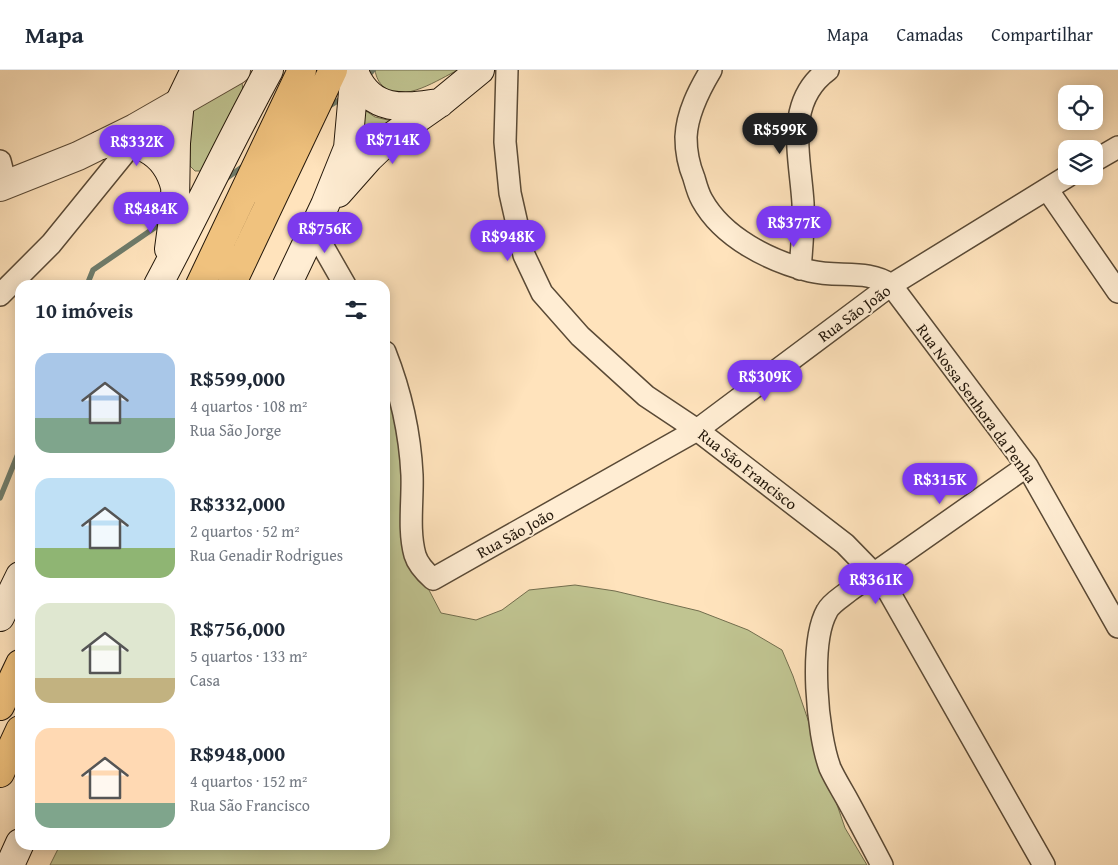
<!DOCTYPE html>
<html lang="pt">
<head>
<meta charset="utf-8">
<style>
  :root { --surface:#fff; --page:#f6f6f7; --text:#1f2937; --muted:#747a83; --line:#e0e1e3; --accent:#7c3aed }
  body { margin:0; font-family:"Gentium Book Plus",serif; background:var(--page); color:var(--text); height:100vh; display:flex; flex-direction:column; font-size:19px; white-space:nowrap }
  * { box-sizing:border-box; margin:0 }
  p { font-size:16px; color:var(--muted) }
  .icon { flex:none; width:28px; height:28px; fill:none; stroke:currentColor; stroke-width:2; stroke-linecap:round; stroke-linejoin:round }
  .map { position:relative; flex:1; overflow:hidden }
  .side { position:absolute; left:15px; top:210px; width:375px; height:570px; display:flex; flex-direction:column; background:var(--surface); border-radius:15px; box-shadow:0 2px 12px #0003 }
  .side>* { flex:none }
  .fabs { position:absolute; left:1058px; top:15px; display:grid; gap:10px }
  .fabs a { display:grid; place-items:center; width:45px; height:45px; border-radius:10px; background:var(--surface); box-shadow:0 2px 12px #0003; font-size:25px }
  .price { position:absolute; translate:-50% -42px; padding:0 11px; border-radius:18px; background:var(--accent); color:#fff; font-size:16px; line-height:32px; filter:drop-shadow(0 1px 2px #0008) }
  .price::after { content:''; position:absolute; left:50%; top:30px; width:15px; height:11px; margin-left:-8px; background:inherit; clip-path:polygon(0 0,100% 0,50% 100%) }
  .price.selected { background:#222; color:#fff }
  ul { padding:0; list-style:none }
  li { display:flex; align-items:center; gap:15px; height:125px; padding:0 20px }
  li span { display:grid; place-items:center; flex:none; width:140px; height:100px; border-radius:15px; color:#555 }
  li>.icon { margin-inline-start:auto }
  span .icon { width:60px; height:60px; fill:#fffc; stroke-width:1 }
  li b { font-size:21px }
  h2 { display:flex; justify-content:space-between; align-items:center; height:60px; padding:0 20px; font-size:21px }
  header { display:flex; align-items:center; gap:30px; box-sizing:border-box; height:70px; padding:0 25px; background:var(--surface); border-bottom:1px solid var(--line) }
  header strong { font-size:24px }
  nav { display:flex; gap:28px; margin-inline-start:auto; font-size:18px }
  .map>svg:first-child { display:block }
  .green { fill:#c0c491; stroke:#726e4e }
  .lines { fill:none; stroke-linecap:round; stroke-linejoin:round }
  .stream { stroke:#6f7c6b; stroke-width:5.5 }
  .minor-casing { stroke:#5a4a36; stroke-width:24 }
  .tertiary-casing { stroke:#5a4a36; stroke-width:30 }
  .secondary-casing { stroke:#23170a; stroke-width:30 }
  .motorway-casing { stroke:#23170a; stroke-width:30 }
  .minor { stroke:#ffedd3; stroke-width:21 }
  .tertiary { stroke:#ffedd3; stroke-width:28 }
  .secondary { stroke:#ffedd3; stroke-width:28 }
  .motorway { stroke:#f0c27e; stroke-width:28 }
  .labels { text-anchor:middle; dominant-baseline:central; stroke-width:4; stroke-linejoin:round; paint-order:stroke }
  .street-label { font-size:16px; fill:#23170a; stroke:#ffedd3 }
</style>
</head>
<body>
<header>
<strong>Mapa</strong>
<nav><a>Mapa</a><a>Camadas</a><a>Compartilhar</a></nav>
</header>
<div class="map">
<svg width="1118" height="795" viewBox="0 0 1118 795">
  <rect width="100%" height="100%" fill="#ffe3bc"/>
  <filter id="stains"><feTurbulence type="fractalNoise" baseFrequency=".004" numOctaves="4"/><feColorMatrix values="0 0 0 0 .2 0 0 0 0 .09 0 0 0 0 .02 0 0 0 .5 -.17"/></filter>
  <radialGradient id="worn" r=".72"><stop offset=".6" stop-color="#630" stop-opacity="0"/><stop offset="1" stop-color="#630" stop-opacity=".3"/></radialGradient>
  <path class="green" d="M 375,0 L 458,0 C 439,9 403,34 384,17 C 379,13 376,7 375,0 Z
    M 239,8 L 242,12 L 243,23 L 202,101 L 195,101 L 190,96 L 189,52 L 193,36 Z
    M 363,39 L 375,47 L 392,51 L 360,84 Z
    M 385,316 L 395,338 L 402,380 L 407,478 L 441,543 L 476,550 L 502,540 L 529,520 L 575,515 L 615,521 L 699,541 L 748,560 L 782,580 L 793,606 L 845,758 L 867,795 L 50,795 L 60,775 L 385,775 Z"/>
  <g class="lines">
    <path class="stream" d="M 366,8 L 373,0
      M 326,38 L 344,27
      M 224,110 L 245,95
      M 87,215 L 93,200 L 163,152
      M 0,428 L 20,379"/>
    <g class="minor-casing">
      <path id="minor" d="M 507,0 L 505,72 L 510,123 L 524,185 L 542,223 L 580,266 L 646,326 L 697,360 L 845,474 L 885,515 L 1044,795
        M 711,0 C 699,20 687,43 686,67 C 686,80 689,96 694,108 C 696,115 698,123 702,130 C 723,168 770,191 810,201 C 838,208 868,199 891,215 L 1027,396 L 1118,557
        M 0,91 L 6,115
        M 1094,91 L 1118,77
        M 1047,119 L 1118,222
        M 313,159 L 345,215
        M 800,199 C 802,177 804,155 803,133 C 800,85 784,32 828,0
        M 0,225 L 51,174 L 133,73
        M 385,282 C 400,320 410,363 412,405 C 413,430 408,460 415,485 C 418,495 425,502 433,509 L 697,360 L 891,215 L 1068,106
        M 882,795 C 871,774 860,753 848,731 C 842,720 835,709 830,698 C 817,663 809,573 827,541 C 831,533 842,527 849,521 L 1027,396"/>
    </g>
    <g class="tertiary-casing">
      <path id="tertiary" d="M 0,117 L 78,86 L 135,58 L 236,0"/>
    </g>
    <g class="secondary-casing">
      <path id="secondary" d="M 355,4 C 372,43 404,38 440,33
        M 101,75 C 135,66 166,81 175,117
        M 338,123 L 369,88 L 391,67 L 441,32 L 480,0
        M 169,179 L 175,134 L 176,73 L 180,31 L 195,0
        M 158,215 C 196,144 230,71 269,0
        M 287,215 L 325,135 L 348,78 L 355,0
        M 0,547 L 20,506
        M 10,795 L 20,773"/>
    </g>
    <g class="motorway-casing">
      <path id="motorway" d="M 200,215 L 302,0
        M 231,215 L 333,0
        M 0,636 L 20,594
        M 0,703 L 20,660"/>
    </g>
    <use href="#minor" class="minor"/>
    <use href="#tertiary" class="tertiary"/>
    <use href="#secondary" class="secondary"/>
    <use href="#motorway" class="motorway"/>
  </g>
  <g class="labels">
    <g class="street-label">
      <text transform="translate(854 243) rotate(-36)">Rua São João</text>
      <text transform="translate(977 333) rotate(54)">Rua Nossa Senhora da Penha</text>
      <text transform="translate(748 399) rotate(38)">Rua São Francisco</text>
      <text transform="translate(515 463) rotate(-29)">Rua São João</text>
    </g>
  </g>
  <rect width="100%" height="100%" filter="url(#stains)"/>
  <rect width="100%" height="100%" fill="url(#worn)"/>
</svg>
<div class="fabs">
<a><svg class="icon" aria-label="locate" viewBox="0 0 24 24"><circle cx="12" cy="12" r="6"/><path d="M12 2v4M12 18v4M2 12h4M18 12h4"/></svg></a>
<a><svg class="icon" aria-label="layers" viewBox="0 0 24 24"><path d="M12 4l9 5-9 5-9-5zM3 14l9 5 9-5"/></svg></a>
</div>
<b class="price selected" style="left:780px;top:85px">R$599K</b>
<b class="price" style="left:393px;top:95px">R$714K</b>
<b class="price" style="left:137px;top:97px">R$332K</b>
<b class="price" style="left:151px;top:164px">R$484K</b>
<b class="price" style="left:794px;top:178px">R$377K</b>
<b class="price" style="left:325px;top:184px">R$756K</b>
<b class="price" style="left:508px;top:192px">R$948K</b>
<b class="price" style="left:765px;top:332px">R$309K</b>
<b class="price" style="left:940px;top:435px">R$315K</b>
<b class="price" style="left:876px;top:535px">R$361K</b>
<section class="side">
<h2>10 imóveis<svg class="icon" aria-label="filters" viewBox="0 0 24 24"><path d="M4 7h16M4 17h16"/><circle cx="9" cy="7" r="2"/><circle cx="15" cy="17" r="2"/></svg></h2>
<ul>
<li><span style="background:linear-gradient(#a9c7e8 65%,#7fa58c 0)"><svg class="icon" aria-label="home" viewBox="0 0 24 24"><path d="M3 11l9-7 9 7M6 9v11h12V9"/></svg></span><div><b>R$599,000</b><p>4 quartos · 108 m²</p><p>Rua São Jorge</p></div></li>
<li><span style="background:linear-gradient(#bfe0f5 70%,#8fb573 0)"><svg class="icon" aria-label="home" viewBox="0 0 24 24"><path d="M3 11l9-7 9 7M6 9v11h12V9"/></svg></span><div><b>R$332,000</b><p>2 quartos · 52 m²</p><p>Rua Genadir Rodrigues</p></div></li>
<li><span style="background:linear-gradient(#dfe7d0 75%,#c2b280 0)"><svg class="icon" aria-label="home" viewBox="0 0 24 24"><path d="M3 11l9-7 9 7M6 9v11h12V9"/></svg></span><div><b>R$756,000</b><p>5 quartos · 133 m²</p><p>Casa</p></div></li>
<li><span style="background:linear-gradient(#ffd9b3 75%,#7fa58c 0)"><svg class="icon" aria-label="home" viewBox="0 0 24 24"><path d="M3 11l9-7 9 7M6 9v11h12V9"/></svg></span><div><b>R$948,000</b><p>4 quartos · 152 m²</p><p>Rua São Francisco</p></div></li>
</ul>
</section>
</div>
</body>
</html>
